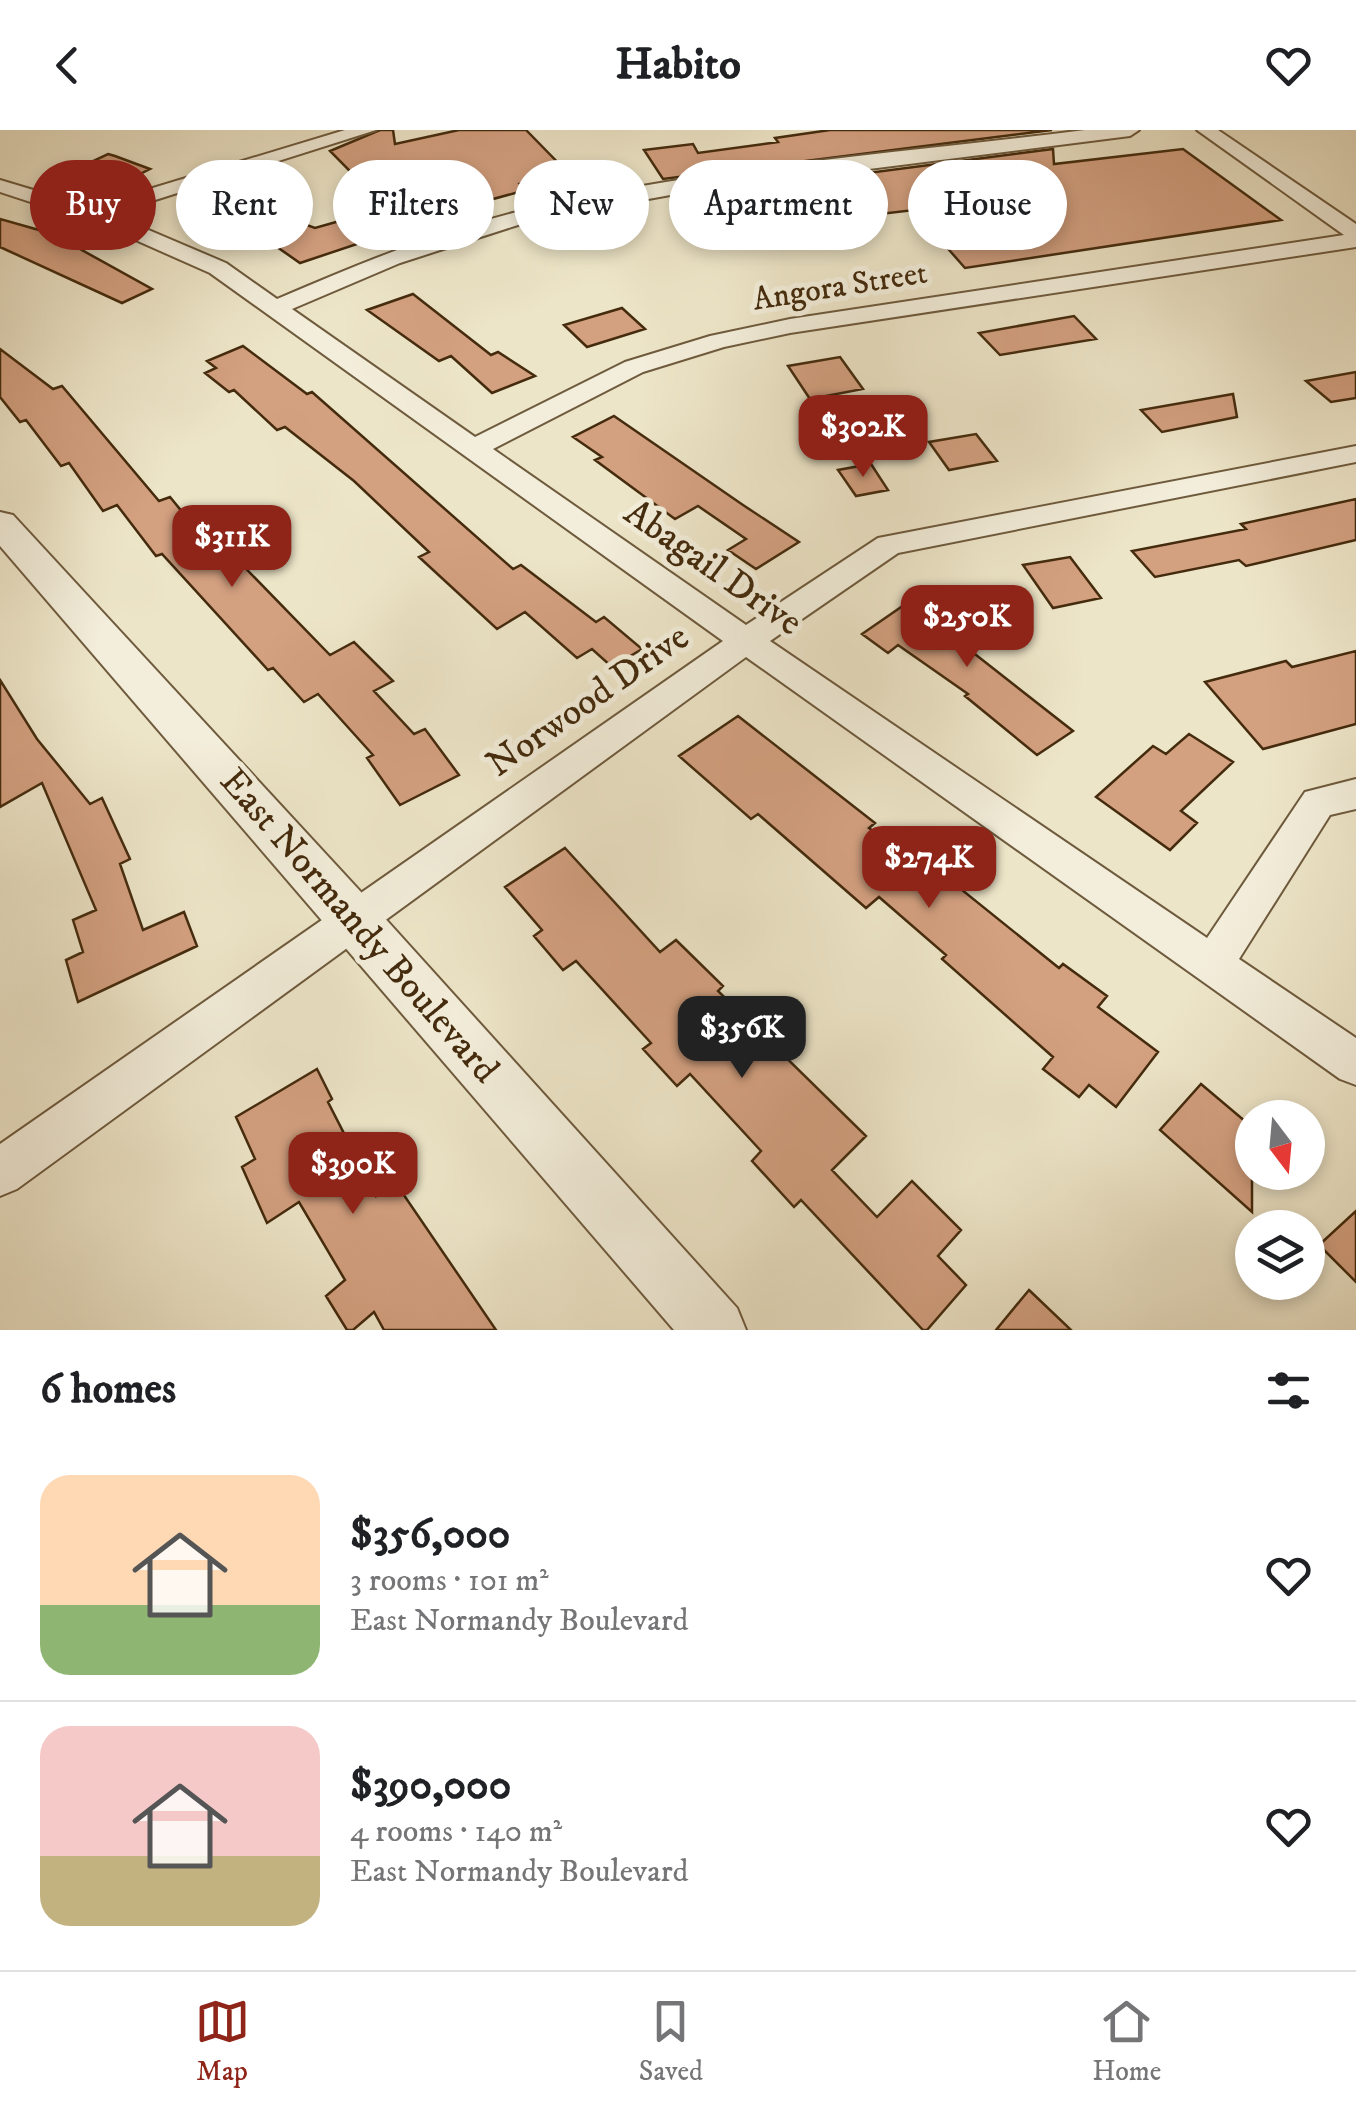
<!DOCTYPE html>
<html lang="en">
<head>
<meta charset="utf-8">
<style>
  :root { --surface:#fff; --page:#f2f2f2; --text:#202124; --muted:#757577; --line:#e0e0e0; --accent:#8f2418 }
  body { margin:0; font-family:"IM FELL DW Pica",serif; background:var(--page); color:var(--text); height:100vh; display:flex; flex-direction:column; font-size:38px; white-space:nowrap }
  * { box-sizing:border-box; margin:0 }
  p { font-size:32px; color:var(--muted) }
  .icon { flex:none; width:55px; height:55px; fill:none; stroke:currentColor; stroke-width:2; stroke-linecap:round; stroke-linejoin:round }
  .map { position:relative; height:1200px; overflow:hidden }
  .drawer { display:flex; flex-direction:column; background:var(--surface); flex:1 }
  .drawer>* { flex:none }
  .hud { position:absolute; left:30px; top:30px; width:1298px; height:90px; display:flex; gap:20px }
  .needle { width:65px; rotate:164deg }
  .fabs { position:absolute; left:1235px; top:970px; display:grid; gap:20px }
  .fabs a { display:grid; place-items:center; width:90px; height:90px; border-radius:50%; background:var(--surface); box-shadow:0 5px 15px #0003; font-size:50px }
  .price { position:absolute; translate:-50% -85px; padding:0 22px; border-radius:20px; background:var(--accent); color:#fff; font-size:32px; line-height:65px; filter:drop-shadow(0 2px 5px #0008) }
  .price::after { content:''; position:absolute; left:50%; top:60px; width:30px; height:22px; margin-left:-15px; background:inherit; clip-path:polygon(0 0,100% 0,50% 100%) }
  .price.on { background:#222; color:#fff }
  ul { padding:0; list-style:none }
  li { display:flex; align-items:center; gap:30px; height:250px; padding:0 40px }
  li+li { border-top:2px solid var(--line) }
  li span { display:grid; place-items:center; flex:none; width:280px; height:200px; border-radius:30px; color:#555 }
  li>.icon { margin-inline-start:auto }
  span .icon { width:120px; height:120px; fill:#fffc; stroke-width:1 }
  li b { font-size:42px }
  h2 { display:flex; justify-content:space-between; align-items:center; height:120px; padding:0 40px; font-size:42px }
  .pill { padding:0 35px; border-radius:45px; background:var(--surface); box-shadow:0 5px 15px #0003; font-size:35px; line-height:90px }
  .pill.on { background:var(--accent); color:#fff }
  header { display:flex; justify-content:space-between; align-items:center; height:130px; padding:0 40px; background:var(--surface); font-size:45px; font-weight:700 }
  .menu { display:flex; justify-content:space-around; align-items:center; height:140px; border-top:2px solid var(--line); background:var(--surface); font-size:28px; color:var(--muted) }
  .menu a { display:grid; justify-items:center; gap:5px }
  .menu .on { color:var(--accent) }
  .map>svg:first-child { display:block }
  .building { fill:#d3a080; stroke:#442b0d; stroke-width:2.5 }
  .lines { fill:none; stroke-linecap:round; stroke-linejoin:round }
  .minor-casing { stroke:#6e5a3c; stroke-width:4 }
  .tertiary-casing { stroke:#6e5a3c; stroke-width:4 }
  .minor { fill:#f3eedb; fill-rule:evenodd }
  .tertiary { fill:#f3eedb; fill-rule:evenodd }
  .labels { text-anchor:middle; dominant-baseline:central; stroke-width:10; stroke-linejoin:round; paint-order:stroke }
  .far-street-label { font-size:32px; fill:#442b0d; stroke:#f3eedb }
  .street-label { font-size:38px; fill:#442b0d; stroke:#f3eedb }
</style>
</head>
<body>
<header><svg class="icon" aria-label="back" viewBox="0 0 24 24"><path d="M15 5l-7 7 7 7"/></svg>Habito<svg class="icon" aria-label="heart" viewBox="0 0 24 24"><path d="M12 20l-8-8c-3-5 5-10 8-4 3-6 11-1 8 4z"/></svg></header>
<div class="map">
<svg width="1356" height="1200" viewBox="0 0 1356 1200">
  <rect width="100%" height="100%" fill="#ede5c8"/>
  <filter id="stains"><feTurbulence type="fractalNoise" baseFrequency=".002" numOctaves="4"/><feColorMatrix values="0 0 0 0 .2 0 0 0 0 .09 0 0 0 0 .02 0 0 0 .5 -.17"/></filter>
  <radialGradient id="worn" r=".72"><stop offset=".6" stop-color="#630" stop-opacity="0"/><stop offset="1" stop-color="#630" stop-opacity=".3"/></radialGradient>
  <path class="building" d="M 380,0 L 393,0 L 395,14 L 459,0 L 526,0 L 572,47 L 520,54 L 526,60 L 402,94 L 330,21 Z
    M 830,0 L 1052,0 L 663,49 L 644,20 L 693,14 L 698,23 L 778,12 L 775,8 Z
    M 1053,19 L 1054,34 L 1183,19 L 1281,90 L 965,138 L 914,80 L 700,105 L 676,68 Z
    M 108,24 L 115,26 L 150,39 L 118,55 L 72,41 Z
    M 212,61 L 315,98 L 368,83 L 390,103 L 300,133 L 208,69 Z
    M 0,89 L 53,104 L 152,159 L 122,173 L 0,117 Z
    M 413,164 L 491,225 L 498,222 L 535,246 L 492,263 L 451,226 L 439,231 L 367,180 Z
    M 622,178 L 645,199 L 587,217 L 564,195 Z
    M 1074,186 L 1096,209 L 1000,225 L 979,203 Z
    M 243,216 L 307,264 L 312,262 L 513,439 L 521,435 L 596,492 L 604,487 L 642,519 L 612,537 L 592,519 L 577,528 L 525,482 L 497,499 L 419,427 L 429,422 L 354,351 L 285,297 L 277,300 L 234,260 L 229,262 L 205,243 L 216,238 L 207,231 Z
    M 0,219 L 53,259 L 62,256 L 159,371 L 170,367 L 211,417 L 221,413 L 330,525 L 354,512 L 393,551 L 374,561 L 414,604 L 425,599 L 459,645 L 400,675 L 367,628 L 373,625 L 318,564 L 304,572 L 273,538 L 268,540 L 162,424 L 156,426 L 117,375 L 103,381 L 69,333 L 61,336 L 26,290 L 20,292 L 0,267 Z
    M 840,227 L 863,259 L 810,269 L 788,236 Z
    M 1356,242 L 1356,268 L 1331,272 L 1306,251 Z
    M 1233,264 L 1237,287 L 1162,302 L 1141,280 Z
    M 614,286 L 743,375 L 799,412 L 756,439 L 728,420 L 746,409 L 698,376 L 675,389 L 595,330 L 602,327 L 573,307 Z
    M 976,304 L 997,331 L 949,340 L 929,312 Z
    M 871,334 L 888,360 L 856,366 L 838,340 Z
    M 1356,369 L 1356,410 L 1246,436 L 1239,430 L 1155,447 L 1132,421 L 1246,399 L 1241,394 Z
    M 1070,427 L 1101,468 L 1053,478 L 1023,435 Z
    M 920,464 L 969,496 L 960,502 L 979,515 L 971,521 L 1073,601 L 1037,625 L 965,566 L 968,564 L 898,515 L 888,523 L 862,504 Z
    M 1356,521 L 1356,594 L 1263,619 L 1205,552 L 1286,531 L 1292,537 Z
    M 0,550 L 37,609 L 90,674 L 102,668 L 130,729 L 120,734 L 143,800 L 184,782 L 197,816 L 78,872 L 66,830 L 83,822 L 73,790 L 96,780 L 42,653 L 0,677 Z
    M 738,586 L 875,693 L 869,698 L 937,754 L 946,747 L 1059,838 L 1063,834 L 1107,866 L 1098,877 L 1158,922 L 1116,977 L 1089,955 L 1079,967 L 1043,939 L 1053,927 L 942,829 L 946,825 L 879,767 L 866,778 L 758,684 L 751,689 L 679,626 Z
    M 1189,604 L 1233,632 L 1181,681 L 1197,693 L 1170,720 L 1096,667 L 1153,616 L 1166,624 Z
    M 565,718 L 660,822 L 676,810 L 723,856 L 718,861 L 866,1006 L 832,1040 L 877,1087 L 912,1051 L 961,1100 L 938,1126 L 966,1155 L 927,1200 L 923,1200 L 801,1070 L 794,1077 L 752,1031 L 761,1021 L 690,944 L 677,956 L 643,919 L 651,913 L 576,831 L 563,840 L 534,806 L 542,800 L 505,757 Z
    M 317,939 L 332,969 L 328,972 L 376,1066 L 395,1052 L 496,1200 L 384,1200 L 374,1182 L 353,1200 L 347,1200 L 326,1166 L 345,1150 L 299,1072 L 267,1093 L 242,1037 L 255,1029 L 236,987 Z
    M 1201,954 L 1252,997 L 1252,1082 L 1160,1000 Z
    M 1356,1081 L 1356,1152 L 1319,1115 Z
    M 1029,1160 L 1071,1200 L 996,1200 Z"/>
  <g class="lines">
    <g class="minor-casing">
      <path id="minor" d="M 345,0 L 376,0 L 111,84 L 226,133 L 277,169 C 354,136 431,104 513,83 C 699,37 895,24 1085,0 L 1139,0 L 1130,6 L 687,62 L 593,79 L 521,94 L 400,133 L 292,179 L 475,307 L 625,232 L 710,206 L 790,189 L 1344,105 L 1197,0 L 1218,0 L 1356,94 L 1356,117 L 790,203 L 724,217 L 643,242 L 493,319 L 746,495 L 878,408 L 1356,316 L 1356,332 L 898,423 L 770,511 L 1207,808 L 1305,662 L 1356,649 L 1356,679 L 1330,685 L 1239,829 L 1356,908 L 1356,955 L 1340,949 L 746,527 L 17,1059 L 0,1066 L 0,1014 L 723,511 L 210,143 L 104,96 L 0,62 L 0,50 L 90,77 Z"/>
    </g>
    <g class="tertiary-casing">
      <path id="tertiary" d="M 0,382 L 13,385 L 372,774 L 737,1178 L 746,1200 L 674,1200 L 0,416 Z"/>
    </g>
    <use href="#minor" class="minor"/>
    <use href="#tertiary" class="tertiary"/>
  </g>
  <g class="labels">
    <g class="far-street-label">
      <text transform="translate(840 157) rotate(-9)">Angora Street</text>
    </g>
    <g class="street-label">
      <text transform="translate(713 438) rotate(35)">Abagail Drive</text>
      <text transform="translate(588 571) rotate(-35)">Norwood Drive</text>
      <text transform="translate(359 796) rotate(49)">East Normandy Boulevard</text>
    </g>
  </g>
  <rect width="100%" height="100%" filter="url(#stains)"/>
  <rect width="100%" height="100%" fill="url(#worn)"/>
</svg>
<div class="fabs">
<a><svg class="needle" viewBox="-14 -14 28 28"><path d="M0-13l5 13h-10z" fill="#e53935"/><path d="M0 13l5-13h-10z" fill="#757577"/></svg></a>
<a><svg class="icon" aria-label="layers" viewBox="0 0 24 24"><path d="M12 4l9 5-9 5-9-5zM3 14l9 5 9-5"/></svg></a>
</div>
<b class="price" style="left:863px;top:350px">$302K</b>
<b class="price" style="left:232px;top:460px">$311K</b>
<b class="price" style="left:967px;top:540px">$250K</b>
<b class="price" style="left:929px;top:781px">$274K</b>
<b class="price on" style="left:742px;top:951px">$356K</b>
<b class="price" style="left:353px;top:1087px">$390K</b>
<div class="hud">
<a class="pill on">Buy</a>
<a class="pill">Rent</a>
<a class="pill">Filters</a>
<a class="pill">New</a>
<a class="pill">Apartment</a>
<a class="pill">House</a>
</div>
</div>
<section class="drawer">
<h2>6 homes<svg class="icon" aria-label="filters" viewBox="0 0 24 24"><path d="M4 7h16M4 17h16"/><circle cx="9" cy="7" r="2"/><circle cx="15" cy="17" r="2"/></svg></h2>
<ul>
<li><span style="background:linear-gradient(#ffd9b3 65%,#8fb573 0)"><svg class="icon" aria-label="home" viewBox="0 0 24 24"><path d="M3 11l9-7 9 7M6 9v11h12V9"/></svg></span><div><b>$356,000</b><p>3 rooms · 101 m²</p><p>East Normandy Boulevard</p></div><svg class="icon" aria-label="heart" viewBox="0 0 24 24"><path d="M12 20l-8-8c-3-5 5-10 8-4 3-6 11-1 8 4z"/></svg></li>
<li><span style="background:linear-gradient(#f6c9c9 65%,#c2b280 0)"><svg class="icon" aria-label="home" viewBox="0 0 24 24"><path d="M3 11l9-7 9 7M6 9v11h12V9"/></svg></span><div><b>$390,000</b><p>4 rooms · 140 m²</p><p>East Normandy Boulevard</p></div><svg class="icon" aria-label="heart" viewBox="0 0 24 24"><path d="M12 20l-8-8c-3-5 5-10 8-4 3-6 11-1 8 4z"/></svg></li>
</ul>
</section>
<nav class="menu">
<a class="on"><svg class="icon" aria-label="map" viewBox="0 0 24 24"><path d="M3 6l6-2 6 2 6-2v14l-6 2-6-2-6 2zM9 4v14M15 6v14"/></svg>Map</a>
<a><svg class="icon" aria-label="saved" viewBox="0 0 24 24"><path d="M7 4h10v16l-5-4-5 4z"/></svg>Saved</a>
<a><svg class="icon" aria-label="home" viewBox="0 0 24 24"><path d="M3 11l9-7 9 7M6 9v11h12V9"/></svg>Home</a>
</nav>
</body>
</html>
